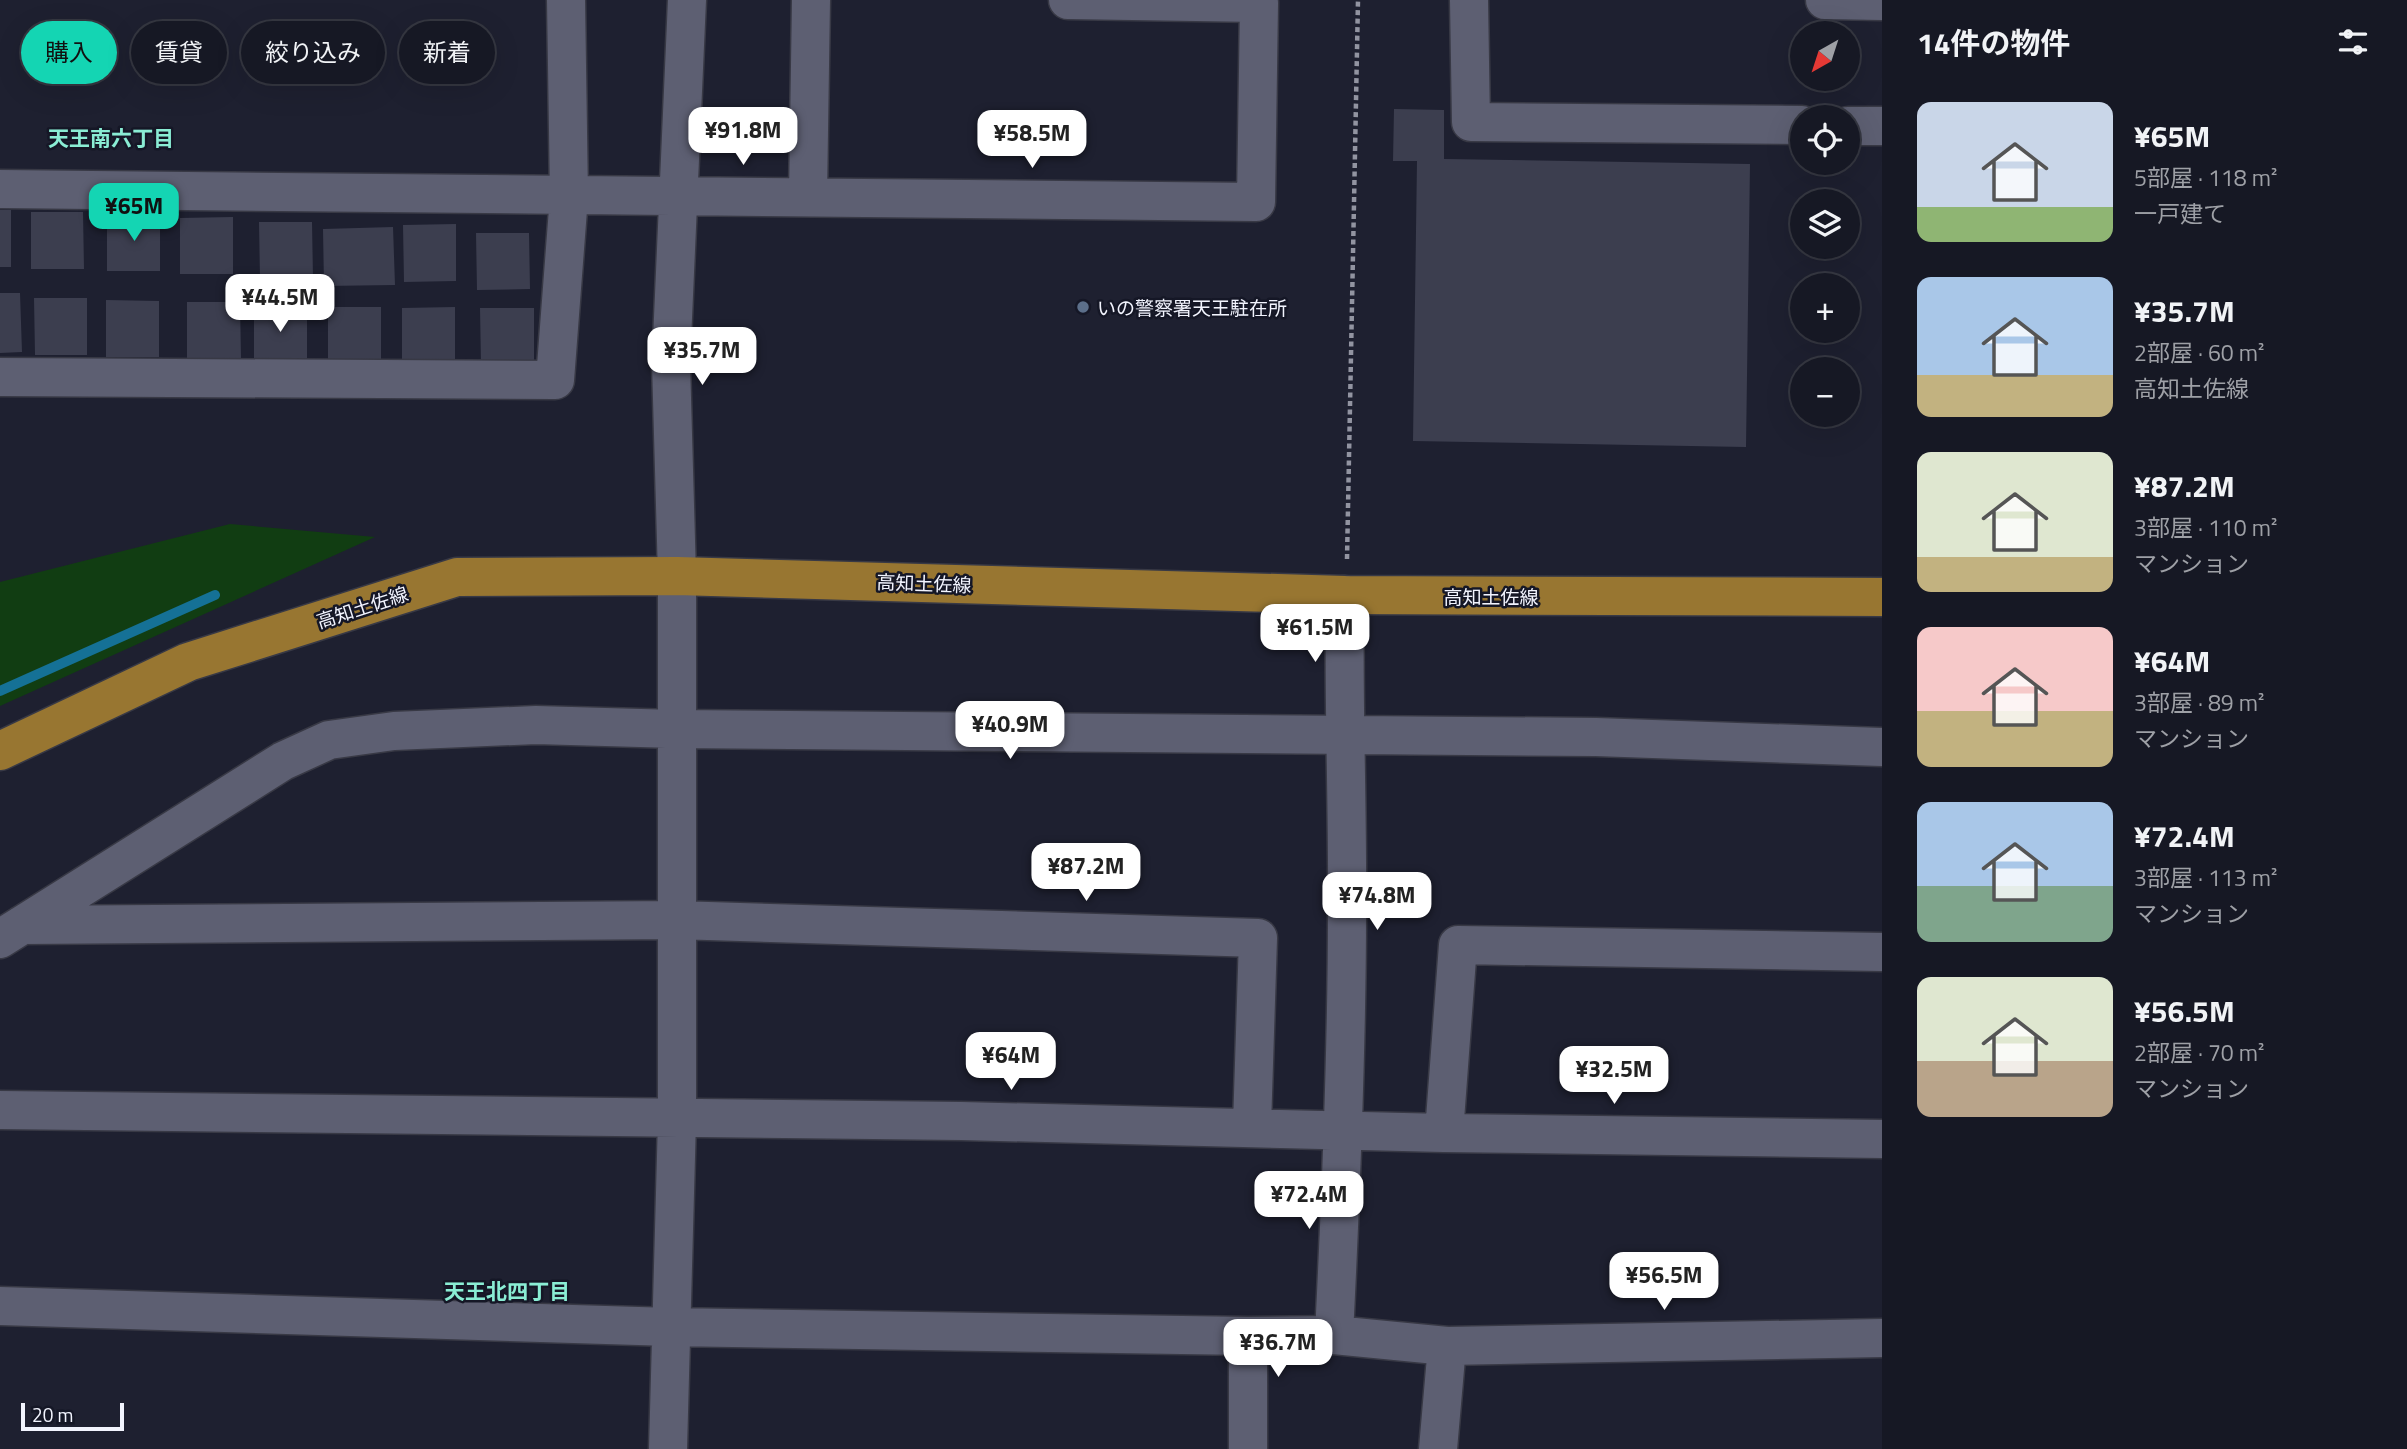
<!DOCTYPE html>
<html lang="ja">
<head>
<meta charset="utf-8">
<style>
  :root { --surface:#161824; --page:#232531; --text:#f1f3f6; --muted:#9ea0a6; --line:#353741; --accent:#14d5b3 }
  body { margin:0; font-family:"Titillium Web","Noto Sans JP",sans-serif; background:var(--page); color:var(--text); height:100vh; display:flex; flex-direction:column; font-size:26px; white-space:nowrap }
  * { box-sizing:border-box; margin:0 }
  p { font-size:23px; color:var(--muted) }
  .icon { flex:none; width:38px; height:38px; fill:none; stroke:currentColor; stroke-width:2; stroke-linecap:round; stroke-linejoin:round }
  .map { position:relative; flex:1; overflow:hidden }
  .details { display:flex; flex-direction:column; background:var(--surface); width:525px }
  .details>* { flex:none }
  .guide { position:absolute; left:21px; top:21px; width:665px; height:63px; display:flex; gap:14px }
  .needle { width:46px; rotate:219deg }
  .controls { position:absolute; left:1790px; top:21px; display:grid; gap:14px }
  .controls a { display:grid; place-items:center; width:70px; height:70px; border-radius:50%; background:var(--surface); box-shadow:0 7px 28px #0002,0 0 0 2px var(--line); font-size:35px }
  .scale { position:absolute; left:21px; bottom:18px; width:103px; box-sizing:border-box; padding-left:7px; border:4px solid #f2f4fe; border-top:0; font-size:19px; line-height:24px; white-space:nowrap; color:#f2f4fe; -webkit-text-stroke:5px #151726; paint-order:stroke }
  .price { position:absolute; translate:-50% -60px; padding:0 16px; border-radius:14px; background:#fff; color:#222; font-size:23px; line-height:46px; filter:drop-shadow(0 2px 4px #0008) }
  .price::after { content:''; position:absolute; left:50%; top:42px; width:21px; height:16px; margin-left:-10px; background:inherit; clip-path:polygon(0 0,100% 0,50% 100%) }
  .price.active { background:var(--accent); color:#111 }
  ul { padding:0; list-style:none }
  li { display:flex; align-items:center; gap:21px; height:175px; padding:0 35px }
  li span { display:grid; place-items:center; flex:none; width:196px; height:140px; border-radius:14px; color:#555 }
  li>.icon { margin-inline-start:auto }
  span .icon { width:84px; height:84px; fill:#fffc; stroke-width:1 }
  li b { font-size:30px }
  h2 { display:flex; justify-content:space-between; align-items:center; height:84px; padding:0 35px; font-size:30px }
  .chip { padding:0 24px; border-radius:32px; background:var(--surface); box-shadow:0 7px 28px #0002,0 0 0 2px var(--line); font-size:24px; line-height:63px }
  .chip.active { background:var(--accent); color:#111 }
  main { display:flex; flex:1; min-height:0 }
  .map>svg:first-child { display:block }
  .green { fill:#113d12 }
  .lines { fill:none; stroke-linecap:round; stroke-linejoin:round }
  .stream { stroke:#157196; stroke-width:10 }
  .building { fill:#3c3e4f }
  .minor-casing { stroke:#383945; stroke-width:41 }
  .major-casing { stroke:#383945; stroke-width:41 }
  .path { stroke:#9294a1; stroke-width:4.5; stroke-dasharray:5 3.5; stroke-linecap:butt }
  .minor { stroke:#5d5f72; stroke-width:38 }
  .major { stroke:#987631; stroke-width:38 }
  .service-dot { fill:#5c6f8a; stroke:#151726; stroke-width:2.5 }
  .labels { text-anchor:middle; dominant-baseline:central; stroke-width:5; stroke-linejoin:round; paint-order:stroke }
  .poi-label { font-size:19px; fill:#f2f4fe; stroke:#151726; text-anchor:start }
  .street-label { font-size:19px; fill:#f2f4fe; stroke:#151726 }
  .neighbourhood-label { font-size:21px; font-weight:bold; fill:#8aedd4; stroke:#151726 }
</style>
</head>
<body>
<main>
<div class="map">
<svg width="1882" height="1449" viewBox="0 0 1882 1449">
  <rect width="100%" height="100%" fill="#1e2030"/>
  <path class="green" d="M 230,524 L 375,537 L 0,706 L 0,582 Z"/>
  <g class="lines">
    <path class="stream" d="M 0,691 L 215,595"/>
  </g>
  <path class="building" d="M 1394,109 L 1444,110 L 1444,159 L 1750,164 L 1746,447 L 1413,441 L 1417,161 L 1393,161 Z
    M 0,210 L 11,210 L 11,267 L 0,267 Z
    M 31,212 L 83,212 L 84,269 L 31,269 Z
    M 107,214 L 160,214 L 160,271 L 107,271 Z
    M 233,217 L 233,274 L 180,274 L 180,218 Z
    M 259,222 L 312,222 L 313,278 L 260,279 Z
    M 456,224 L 456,281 L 404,282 L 403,225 Z
    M 393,227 L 395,285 L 324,286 L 323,229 Z
    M 476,233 L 529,233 L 530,289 L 477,290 Z
    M 0,293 L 20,293 L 22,352 L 0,353 Z
    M 34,298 L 87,298 L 87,355 L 35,355 Z
    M 106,300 L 159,301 L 159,357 L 106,357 Z
    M 187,302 L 240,302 L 241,359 L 187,359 Z
    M 254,305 L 307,305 L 307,362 L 254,362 Z
    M 328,307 L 381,307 L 381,363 L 328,364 Z
    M 455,307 L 455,364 L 402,365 L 402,308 Z
    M 480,308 L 534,308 L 534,365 L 481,365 Z"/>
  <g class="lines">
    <g class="minor-casing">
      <path id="minor" d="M 1469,0 L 1471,122 L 1802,125
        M 1825,0 L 1882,1
        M 1848,126 L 1882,126
        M 0,189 L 1256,202 L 1259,3 L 1068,0
        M 808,196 L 811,0
        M 0,377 L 555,380 L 569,196 L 566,0
        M 22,925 L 676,920 L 1258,938 L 1252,1126
        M 0,939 L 283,761 L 329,740 L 394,731 L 536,725 L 675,729 L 1596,737 L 1882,747
        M 0,1110 L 961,1121 L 1444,1133 L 1882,1139
        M 1444,1133 L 1458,945 L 1882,952
        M 0,1306 L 671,1327 L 1248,1336
        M 1334,1335 C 1341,1194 1347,1054 1347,912 C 1348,807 1343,701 1345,595
        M 1447,1346 L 1882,1338
        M 668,1449 L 677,1120 L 677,576 L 671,363 L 687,0
        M 1248,1449 L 1248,1336 L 1334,1335 L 1447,1346 L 1438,1449"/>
    </g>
    <g class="major-casing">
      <path id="major" d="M 0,751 L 188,662 L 457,577 L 677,576 L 1345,595 L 1882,597"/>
    </g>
    <path class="path" d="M 1347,559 L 1358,0"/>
    <use href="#minor" class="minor"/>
    <use href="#major" class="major"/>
  </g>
  <circle class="service-dot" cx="1083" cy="307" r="7"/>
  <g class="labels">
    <g class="poi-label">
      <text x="1097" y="307">いの警察署天王駐在所</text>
    </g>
    <g class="street-label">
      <text transform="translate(924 583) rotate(2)">高知土佐線</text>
      <text x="1491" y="596">高知土佐線</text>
      <text transform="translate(362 607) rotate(-18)">高知土佐線</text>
    </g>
    <g class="neighbourhood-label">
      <text x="111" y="138">天王南六丁目</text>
      <text x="507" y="1291">天王北四丁目</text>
    </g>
  </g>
</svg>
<div class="controls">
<a><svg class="needle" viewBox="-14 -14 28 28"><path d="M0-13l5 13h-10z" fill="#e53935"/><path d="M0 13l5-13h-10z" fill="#9ea0a6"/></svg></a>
<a><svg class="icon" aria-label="locate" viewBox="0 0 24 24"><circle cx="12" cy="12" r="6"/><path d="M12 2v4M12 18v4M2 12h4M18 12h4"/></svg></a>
<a><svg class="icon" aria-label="layers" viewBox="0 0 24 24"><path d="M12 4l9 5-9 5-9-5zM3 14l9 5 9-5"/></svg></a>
<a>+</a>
<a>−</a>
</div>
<div class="scale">20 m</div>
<b class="price" style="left:743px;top:167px">¥91.8M</b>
<b class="price" style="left:1032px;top:170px">¥58.5M</b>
<b class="price active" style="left:134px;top:243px">¥65M</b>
<b class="price" style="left:280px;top:334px">¥44.5M</b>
<b class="price" style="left:702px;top:387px">¥35.7M</b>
<b class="price" style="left:1315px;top:664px">¥61.5M</b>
<b class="price" style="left:1010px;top:761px">¥40.9M</b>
<b class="price" style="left:1086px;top:903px">¥87.2M</b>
<b class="price" style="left:1377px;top:932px">¥74.8M</b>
<b class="price" style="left:1011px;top:1092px">¥64M</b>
<b class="price" style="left:1614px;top:1106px">¥32.5M</b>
<b class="price" style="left:1309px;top:1231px">¥72.4M</b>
<b class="price" style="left:1664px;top:1312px">¥56.5M</b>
<b class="price" style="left:1278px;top:1379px">¥36.7M</b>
<div class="guide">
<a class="chip active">購入</a>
<a class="chip">賃貸</a>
<a class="chip">絞り込み</a>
<a class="chip">新着</a>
</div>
</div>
<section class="details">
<h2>14件の物件<svg class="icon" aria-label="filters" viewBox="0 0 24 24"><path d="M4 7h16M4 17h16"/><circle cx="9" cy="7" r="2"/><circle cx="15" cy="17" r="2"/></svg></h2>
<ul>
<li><span style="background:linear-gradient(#c9d6e8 75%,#8fb573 0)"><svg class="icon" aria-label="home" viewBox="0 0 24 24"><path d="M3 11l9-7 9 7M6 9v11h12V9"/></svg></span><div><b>¥65M</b><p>5部屋 · 118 m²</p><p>一戸建て</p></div></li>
<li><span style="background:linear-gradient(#a9c7e8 70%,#c2b280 0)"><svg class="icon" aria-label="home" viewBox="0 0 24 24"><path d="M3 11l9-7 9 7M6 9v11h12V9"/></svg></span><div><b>¥35.7M</b><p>2部屋 · 60 m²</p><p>高知土佐線</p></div></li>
<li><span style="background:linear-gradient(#dfe7d0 75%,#c2b280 0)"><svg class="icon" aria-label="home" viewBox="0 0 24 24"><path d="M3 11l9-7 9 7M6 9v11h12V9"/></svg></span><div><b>¥87.2M</b><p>3部屋 · 110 m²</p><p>マンション</p></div></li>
<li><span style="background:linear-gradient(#f6c9c9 60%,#c2b280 0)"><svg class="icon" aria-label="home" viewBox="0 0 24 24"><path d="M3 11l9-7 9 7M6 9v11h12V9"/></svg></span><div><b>¥64M</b><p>3部屋 · 89 m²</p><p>マンション</p></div></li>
<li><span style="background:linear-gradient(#a9c7e8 60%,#7fa58c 0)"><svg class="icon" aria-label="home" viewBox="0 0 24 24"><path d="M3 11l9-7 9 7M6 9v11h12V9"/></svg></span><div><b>¥72.4M</b><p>3部屋 · 113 m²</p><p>マンション</p></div></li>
<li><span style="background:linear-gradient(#dfe7d0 60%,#b9a48a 0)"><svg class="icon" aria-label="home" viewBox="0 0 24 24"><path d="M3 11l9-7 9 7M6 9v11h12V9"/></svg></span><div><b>¥56.5M</b><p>2部屋 · 70 m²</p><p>マンション</p></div></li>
</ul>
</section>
</main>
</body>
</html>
